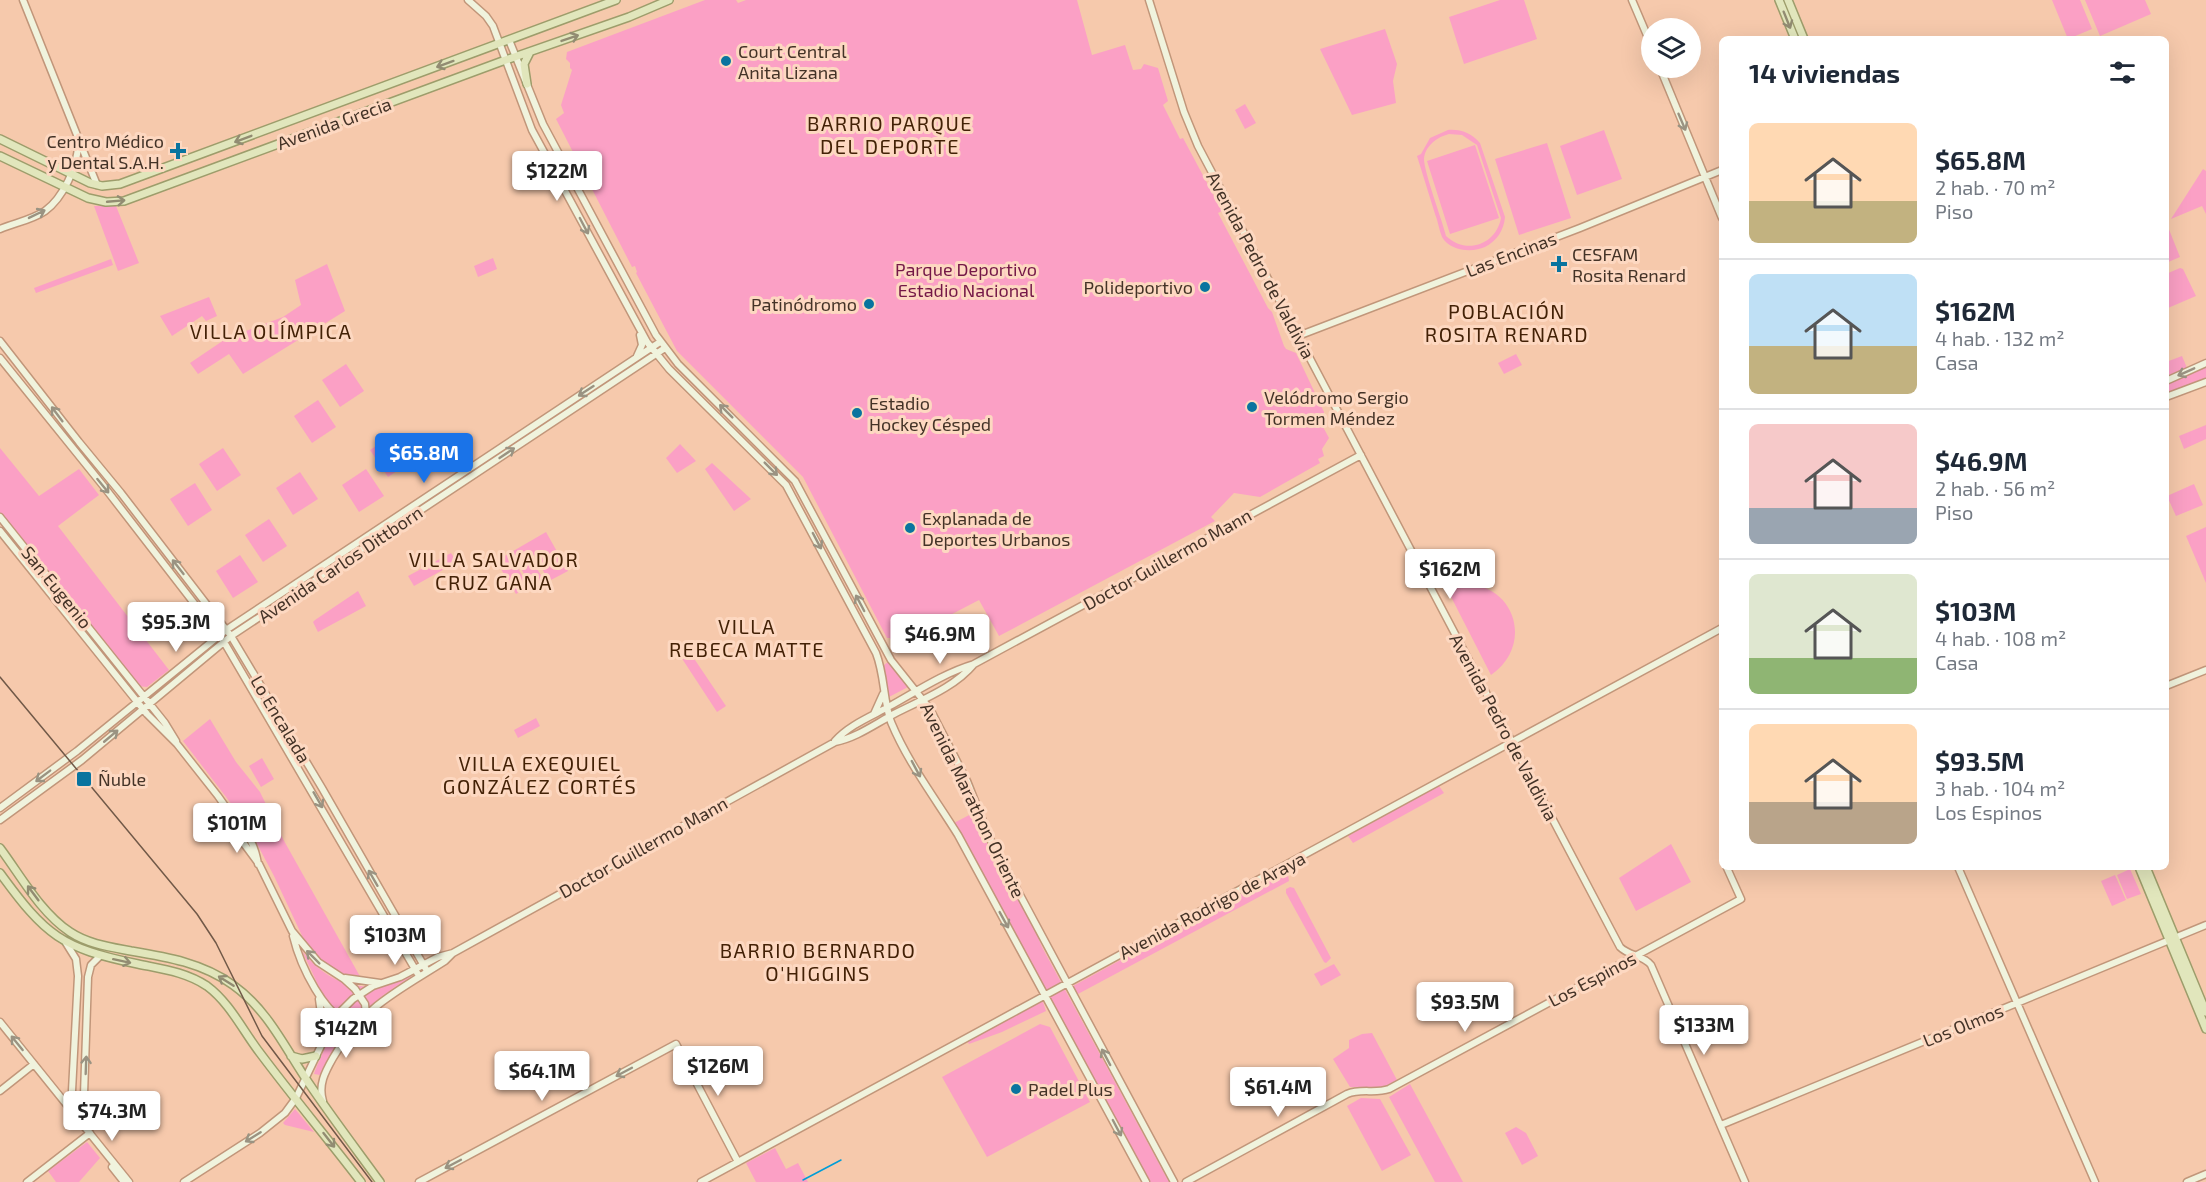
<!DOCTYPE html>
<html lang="es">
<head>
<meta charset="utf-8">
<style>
  :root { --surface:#fff; --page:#f6f6f7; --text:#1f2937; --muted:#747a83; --line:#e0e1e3; --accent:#1a73e8 }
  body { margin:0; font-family:"Exo 2",sans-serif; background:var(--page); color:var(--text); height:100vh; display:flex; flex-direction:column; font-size:22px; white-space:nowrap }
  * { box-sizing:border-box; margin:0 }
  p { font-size:20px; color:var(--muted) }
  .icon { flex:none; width:33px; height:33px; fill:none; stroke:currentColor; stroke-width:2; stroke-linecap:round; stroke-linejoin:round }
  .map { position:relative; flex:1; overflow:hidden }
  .drawer { position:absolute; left:1719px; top:36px; width:450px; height:834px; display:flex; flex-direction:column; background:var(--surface); border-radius:9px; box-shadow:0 6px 24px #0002 }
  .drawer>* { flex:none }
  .tools { position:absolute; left:1641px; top:18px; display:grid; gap:12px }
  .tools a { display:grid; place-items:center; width:60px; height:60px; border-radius:50%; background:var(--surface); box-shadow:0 6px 24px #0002; font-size:30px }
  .price { position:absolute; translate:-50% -51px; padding:0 14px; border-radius:6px; background:#fff; color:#222; font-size:20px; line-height:39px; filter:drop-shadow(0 2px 3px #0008) }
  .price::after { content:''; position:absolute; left:50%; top:36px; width:18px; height:14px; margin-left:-9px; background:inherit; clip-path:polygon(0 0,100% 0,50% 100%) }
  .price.current { background:var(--accent); color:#fff }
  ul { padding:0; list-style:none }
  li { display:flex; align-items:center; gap:18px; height:150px; padding:0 30px }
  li+li { border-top:2px solid var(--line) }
  li span { display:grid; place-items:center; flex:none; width:168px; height:120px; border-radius:9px; color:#555 }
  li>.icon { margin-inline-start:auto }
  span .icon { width:72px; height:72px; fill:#fffc; stroke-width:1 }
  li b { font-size:26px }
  h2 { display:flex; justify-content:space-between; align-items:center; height:72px; padding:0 30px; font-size:26px }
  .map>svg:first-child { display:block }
  .green { fill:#fba0c5; fill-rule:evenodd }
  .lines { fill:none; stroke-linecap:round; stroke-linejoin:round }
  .stream { stroke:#009dd7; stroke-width:1.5 }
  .secondary-casing { stroke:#c1967a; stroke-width:9 }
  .primary-casing { stroke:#9d9d6b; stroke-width:10 }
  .secondary { stroke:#f0f3dd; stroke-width:6 }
  .primary { stroke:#e1e6bc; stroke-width:7 }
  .rail { stroke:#715948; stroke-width:1.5 }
  .oneway { stroke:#928c72 }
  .oneway2 { stroke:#9a9382 }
  .poi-dot { fill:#09749f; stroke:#fdd8c1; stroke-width:2 }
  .labels { text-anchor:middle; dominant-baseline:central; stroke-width:6; stroke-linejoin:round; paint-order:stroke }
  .poi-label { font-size:18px; fill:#443327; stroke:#fdd8c1; text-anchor:start }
  .street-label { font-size:18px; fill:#443327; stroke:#fdd8c1 }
  .park-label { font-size:18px; fill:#741747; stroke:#fdd8c1 }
  .neighbourhood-label { font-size:20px; letter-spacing:1.5px; fill:#432106; stroke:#fdd8c1 }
</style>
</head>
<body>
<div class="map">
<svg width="2206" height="1182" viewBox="0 0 2206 1182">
  <rect width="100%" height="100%" fill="#f6c9ac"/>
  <path class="green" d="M 705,0 L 736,0 L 738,3 L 746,0 L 1077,0 L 1092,55 L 1125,45 L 1133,70 L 1141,69 L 1144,64 L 1158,68 L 1168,101 L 1163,105 L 1180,139 L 1183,138 L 1222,211 L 1218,213 L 1268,308 L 1272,312 L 1284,346 L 1286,349 L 1296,353 L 1324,412 L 1322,425 L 1329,438 L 1322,449 L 1324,456 L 1318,459 L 1320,463 L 1260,497 L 1234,493 L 1211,517 L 1215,521 L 999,636 L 979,600 L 933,624 L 935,629 L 894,650 L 895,647 L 890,638 L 887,638 L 803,477 L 677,351 L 636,273 L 637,272 L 635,266 L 632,267 L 556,119 L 564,113 L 561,105 L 572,70 L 570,68 L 570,63 L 566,59 L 567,52 Z
    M 1500,0 L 1524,0 L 1537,39 L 1464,64 L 1449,17 Z
    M 2052,0 L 2080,0 L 2092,29 L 2068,39 Z
    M 2085,0 L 2145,0 L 2151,14 L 2100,36 Z
    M 1385,29 L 1397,64 L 1393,81 L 1396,103 L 1352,115 L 1320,49 Z
    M 1245,104 L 1256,123 L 1245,129 L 1235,110 Z
    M 1448,130 C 1461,129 1471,133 1480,143 L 1505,217 C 1504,230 1497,241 1485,247 C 1472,253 1450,251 1442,237 C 1439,230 1438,221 1435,214 C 1429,195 1423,175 1417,156 L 1421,154 L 1430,138 ZM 1449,134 L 1462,135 L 1477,145 L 1501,218 C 1496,245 1466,255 1446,236 C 1442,220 1424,172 1424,159 C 1425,146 1437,137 1449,134 Z
    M 1604,130 L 1622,179 L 1577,195 L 1560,146 Z
    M 1547,143 L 1571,218 L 1519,235 L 1495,159 Z
    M 1475,145 L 1499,218 L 1450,234 L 1427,161 Z
    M 2203,169 L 2206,171 L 2206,214 L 2202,206 L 2171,219 Z
    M 94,206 L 116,206 L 139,263 L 118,271 Z
    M 2166,222 L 2180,257 L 2166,263 Z
    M 493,258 L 497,269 L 478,277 L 474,266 Z
    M 111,259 L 113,265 L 36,293 L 34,288 Z
    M 327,264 L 345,311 L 243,374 L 229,354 L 198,374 L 190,363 L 227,338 L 283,317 L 301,305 L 295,280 Z
    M 2180,268 L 2183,269 L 2196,296 L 2168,308 L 2166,303 L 2166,274 Z
    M 209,297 L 217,316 L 206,321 L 202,316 L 172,336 L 160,316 Z
    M 1516,354 L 1522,365 L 1504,374 L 1498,363 Z
    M 2182,356 L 2187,368 L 2166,376 L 2166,362 Z
    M 346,364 L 364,391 L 340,407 L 322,380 Z
    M 2206,367 L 2206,378 L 2166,395 L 2166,383 Z
    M 318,400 L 336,427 L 312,443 L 294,416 Z
    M 2206,425 L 2206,439 L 2184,449 L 2179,436 Z
    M 394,434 L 412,461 L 388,477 L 370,450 Z
    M 680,444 L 696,461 L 677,473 L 666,458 Z
    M 0,448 L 39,496 L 79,469 L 99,495 L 58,526 L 169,670 L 147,687 L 137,686 L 0,513 Z
    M 223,448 L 241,475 L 217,491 L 199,464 Z
    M 712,463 L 751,499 L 734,511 L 705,469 Z
    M 366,469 L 384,496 L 359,512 L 342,485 Z
    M 300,472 L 318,499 L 293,515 L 276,488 Z
    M 195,483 L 212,510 L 188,526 L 170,499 Z
    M 2194,484 L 2203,505 L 2176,516 L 2167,496 Z
    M 269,519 L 287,546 L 263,562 L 245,535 Z
    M 2206,527 L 2206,583 L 2186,536 Z
    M 546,532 L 568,571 L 549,581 L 534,555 L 514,567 L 517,566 L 528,587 L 516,594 L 496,561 Z
    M 451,553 L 457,562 L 414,586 L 408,576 Z
    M 240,555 L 258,582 L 233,598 L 216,571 Z
    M 531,558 L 543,579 L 531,586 L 519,565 Z
    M 1468,584 C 1518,588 1532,647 1491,675 L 1446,587 Z
    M 358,591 L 366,606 L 318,632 L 313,622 L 315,620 Z
    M 689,651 L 726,706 L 717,712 L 681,657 Z
    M 888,662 L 908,687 L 889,697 L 884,665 Z
    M 536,718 L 540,726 L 518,738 L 514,730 Z
    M 210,719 L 236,762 L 260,792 L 283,839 L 362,980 L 340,974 L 319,960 L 305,942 L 274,876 L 246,823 L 183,741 Z
    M 262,758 L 274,779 L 261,787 L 249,766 Z
    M 1439,786 L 1444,793 L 1353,843 L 1348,836 Z
    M 975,812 C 991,860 1024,900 1042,947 L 1169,1182 L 1148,1182 L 952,824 Z
    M 1671,844 L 1691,882 L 1636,911 L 1619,878 Z
    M 1287,869 L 1289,881 L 1078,994 L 1073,986 Z
    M 2130,869 L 2141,894 L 2127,899 L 2117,875 Z
    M 2115,875 L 2126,900 L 2112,906 L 2101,881 Z
    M 1290,887 L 1294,888 L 1331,958 L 1326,963 L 1324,962 L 1286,893 L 1286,889 Z
    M 302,951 C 332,988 368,996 411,975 L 411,977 C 368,1003 341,1028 320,1075 L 314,1074 C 317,1064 324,1052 326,1044 C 334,1011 315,979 302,951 Z
    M 1334,964 L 1341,975 L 1321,986 L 1314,974 Z
    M 1040,1001 L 1043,1002 L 1046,1011 L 1002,1032 L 969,1044 L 967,1041 Z
    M 1040,1024 L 1050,1027 L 1090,1102 L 987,1157 L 942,1077 Z
    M 1372,1033 L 1397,1080 L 1382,1088 L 1350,1087 L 1333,1059 L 1349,1048 L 1349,1040 L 1362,1034 Z
    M 1410,1084 L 1463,1182 L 1435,1182 L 1389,1097 Z
    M 1361,1098 L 1380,1099 L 1411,1155 L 1382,1171 L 1347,1106 Z
    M 295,1109 L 314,1132 L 285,1125 L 283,1123 Z
    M 1516,1127 L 1526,1133 L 1538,1156 L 1522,1165 L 1505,1133 Z
    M 87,1142 L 100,1158 L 79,1182 L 56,1182 L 48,1171 Z
    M 775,1148 L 786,1169 L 798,1163 L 808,1182 L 756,1182 L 746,1163 Z"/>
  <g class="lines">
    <path class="stream" d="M 803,1180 L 841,1160"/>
    <g class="secondary-casing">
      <path id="secondary" d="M 23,0 L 97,185
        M 468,0 L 486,16 L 493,26 L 532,130 L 647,342 L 669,369 L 786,485 L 876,653 C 885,676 883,700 891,722 C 908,763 935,798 958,835 L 1146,1182
        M 1149,0 L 1184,112 L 1198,146 L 1620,947 C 1629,956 1643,955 1651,965 L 1745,1182
        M 1632,0 L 1652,47
        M 509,40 L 543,124 L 656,335 L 678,364 L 795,481 L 891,660 L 930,709 L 967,781 L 990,839 L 1174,1182
        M 1660,68 L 1722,218
        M 0,229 C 14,223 32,220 45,211 C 63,198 78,166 78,144
        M 1298,336 L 1580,228 L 1722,170
        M 0,341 L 79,442 L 121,493 L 231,636 L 322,788 L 427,971
        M 637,356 L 642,345 L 640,335
        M 0,358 L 105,488 L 224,642 L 419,976
        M 2166,381 L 2206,363
        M 2166,397 L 2206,382
        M 0,517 L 165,723 L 176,741
        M 0,531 L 147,714 L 177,744 L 218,796 L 230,813 L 242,841 L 259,864 L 292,931 L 318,962 L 344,979 L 355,989 L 365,1004 L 366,1015
        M 2166,686 L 2206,670
        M 874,714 L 883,694
        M 835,741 C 849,725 872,716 890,706 C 917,691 944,673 974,664 L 1361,455
        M 0,808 L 77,751 L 226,630 L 660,342
        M 233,816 C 246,829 255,845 258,864
        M 0,820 L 82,760 L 231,636 L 665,348
        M 1958,867 L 2095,1182
        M 293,936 C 300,965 324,1017 355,1027
        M 66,943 L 76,959 L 78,976 L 71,1110
        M 345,978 L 380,983
        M 319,999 L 324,1036
        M 0,1022 L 129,1182
        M 0,1091 L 34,1064
        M 323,1101 C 318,1085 325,1072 333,1058 C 362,1007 398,991 445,961 L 453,953
        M 83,1124 L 88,977 L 91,965 L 100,956
        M 1721,1125 L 2206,925
        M 112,1167 L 124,1182
        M 27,1182 L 90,1133
        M 184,1182 L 260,1133 L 285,1113 L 296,1098 L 330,1027 L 342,1010 L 353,999 L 373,986 L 400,977 L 438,957 L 453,953 L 835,742 C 856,738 875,724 894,714 C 921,700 954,688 974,664
        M 419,1182 L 676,1044 L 738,1162
        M 701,1182 L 1722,628
        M 1186,1182 L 1347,1094 C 1361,1088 1375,1094 1389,1089 L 1741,899 L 1727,868 L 1730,867
        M 2187,1182 L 2206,1174"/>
    </g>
    <g class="primary-casing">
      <path id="primary" d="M 1779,0 L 1795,39
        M 1788,0 L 1804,39
        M 527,84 L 524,64 L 530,52
        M 0,139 L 90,183 L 102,186 L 120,184 L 616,0
        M 0,156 L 88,198 L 106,202 L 124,201 L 500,62 L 629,17 L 669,0
        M 0,848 C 21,876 40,912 70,932 C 88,944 110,947 131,951 C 167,957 203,963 233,985 C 268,1010 285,1048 308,1082 C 331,1116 356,1149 380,1182
        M 2139,867 L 2206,1029
        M 2146,867 L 2206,1012
        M 0,873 C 46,936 61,948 138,964 C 162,969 186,972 207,986 C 230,1003 243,1031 260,1053 C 293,1097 328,1139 361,1182
        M 291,1056 L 302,1059 L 316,1056"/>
    </g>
    <use href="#secondary" class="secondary"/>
    <use href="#primary" class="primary"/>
    <path class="rail" d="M 0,677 L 197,914 L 216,943 L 262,1036 L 372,1182"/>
  </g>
  <defs><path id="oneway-shaft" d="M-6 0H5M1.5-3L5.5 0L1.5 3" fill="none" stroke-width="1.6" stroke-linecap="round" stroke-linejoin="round" transform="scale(1.5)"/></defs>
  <g class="oneway">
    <use href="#oneway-shaft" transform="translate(1787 20) rotate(68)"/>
    <use href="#oneway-shaft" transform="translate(570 38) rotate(-19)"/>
    <use href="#oneway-shaft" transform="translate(445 64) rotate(160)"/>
    <use href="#oneway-shaft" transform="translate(243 139) rotate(159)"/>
    <use href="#oneway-shaft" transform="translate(116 201) rotate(-5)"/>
    <use href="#oneway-shaft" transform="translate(33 893) rotate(-127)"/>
    <use href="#oneway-shaft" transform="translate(122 961) rotate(12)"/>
    <use href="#oneway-shaft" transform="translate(226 981) rotate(-148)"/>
    <use href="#oneway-shaft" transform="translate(329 1140) rotate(52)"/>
  </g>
  <g class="oneway2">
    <use href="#oneway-shaft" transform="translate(1682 122) rotate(67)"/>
    <use href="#oneway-shaft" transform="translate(37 214) rotate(-26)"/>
    <use href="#oneway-shaft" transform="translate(584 226) rotate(62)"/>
    <use href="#oneway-shaft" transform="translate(2186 372) rotate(156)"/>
    <use href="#oneway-shaft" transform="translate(586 391) rotate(147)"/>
    <use href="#oneway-shaft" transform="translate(726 411) rotate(-135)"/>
    <use href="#oneway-shaft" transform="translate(57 414) rotate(-127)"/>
    <use href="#oneway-shaft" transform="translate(507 453) rotate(-34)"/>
    <use href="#oneway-shaft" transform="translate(771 469) rotate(45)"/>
    <use href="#oneway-shaft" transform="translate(103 486) rotate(51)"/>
    <use href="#oneway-shaft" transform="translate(817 541) rotate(62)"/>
    <use href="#oneway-shaft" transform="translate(178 567) rotate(-128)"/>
    <use href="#oneway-shaft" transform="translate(860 603) rotate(-118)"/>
    <use href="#oneway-shaft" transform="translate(111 736) rotate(-40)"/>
    <use href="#oneway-shaft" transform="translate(916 769) rotate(62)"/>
    <use href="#oneway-shaft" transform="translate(43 776) rotate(143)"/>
    <use href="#oneway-shaft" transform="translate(318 800) rotate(60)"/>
    <use href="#oneway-shaft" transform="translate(373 878) rotate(-120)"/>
    <use href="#oneway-shaft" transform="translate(1004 920) rotate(61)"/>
    <use href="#oneway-shaft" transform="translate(313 957) rotate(-135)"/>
    <use href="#oneway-shaft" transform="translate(17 1043) rotate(-129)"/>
    <use href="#oneway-shaft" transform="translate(1106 1057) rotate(-118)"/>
    <use href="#oneway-shaft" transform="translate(86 1065) rotate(-88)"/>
    <use href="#oneway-shaft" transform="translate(624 1072) rotate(152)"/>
    <use href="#oneway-shaft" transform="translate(1117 1128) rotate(62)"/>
    <use href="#oneway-shaft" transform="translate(253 1137) rotate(148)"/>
    <use href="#oneway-shaft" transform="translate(453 1164) rotate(152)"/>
  </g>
  <g class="poi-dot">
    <circle cx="726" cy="61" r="6"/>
    <path d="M175 142h6v6h6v6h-6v6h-6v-6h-6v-6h6z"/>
    <path d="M1556 255h6v6h6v6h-6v6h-6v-6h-6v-6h6z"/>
    <circle cx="1205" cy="287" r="6"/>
    <circle cx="869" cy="304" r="6"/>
    <circle cx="1252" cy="407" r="6"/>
    <circle cx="857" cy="413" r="6"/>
    <circle cx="910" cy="528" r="6"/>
    <rect x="76" y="771" width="16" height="16" rx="3"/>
    <circle cx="1016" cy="1089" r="6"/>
  </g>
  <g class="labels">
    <g class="poi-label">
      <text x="738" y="51">Court Central<tspan x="738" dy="21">Anita Lizana</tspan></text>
      <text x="164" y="141" text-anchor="end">Centro Médico<tspan x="164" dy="21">y Dental S.A.H.</tspan></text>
      <text x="1572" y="254">CESFAM<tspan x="1572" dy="21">Rosita Renard</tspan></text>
      <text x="1193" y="287" text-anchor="end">Polideportivo</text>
      <text x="857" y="304" text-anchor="end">Patinódromo</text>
      <text x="1264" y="397">Velódromo Sergio<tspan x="1264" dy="21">Tormen Méndez</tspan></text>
      <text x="869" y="403">Estadio<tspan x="869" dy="21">Hockey Césped</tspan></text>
      <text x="922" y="518">Explanada de<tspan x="922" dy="21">Deportes Urbanos</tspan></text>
      <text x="98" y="779">Ñuble</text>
      <text x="1028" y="1089">Padel Plus</text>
    </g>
    <g class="street-label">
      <text transform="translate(334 123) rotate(-20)">Avenida Grecia</text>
      <text transform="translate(1511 254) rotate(-21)">Las Encinas</text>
      <text transform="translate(1261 265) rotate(62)">Avenida Pedro de Valdivia</text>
      <text transform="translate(1167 559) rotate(-29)">Doctor Guillermo Mann</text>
      <text transform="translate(340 564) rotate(-34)">Avenida Carlos Dittborn</text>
      <text transform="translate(57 587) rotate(51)">San Eugenio</text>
      <text transform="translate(281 719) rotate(59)">Lo Encalada</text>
      <text transform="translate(1504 727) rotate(62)">Avenida Pedro de Valdivia</text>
      <text transform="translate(973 800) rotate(64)">Avenida Marathon Oriente</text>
      <text transform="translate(643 847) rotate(-29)">Doctor Guillermo Mann</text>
      <text transform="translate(1212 905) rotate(-28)">Avenida Rodrigo de Araya</text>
      <text transform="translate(1592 979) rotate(-28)">Los Espinos</text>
      <text transform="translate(1963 1025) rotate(-22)">Los Olmos</text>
    </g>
    <g class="park-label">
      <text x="966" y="269">Parque Deportivo<tspan x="966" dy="21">Estadio Nacional</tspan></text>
    </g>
    <g class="neighbourhood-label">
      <text x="890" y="123">BARRIO PARQUE<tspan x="890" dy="23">DEL DEPORTE</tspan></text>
      <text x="1507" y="311">POBLACIÓN<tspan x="1507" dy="23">ROSITA RENARD</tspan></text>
      <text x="271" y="331">VILLA OLÍMPICA</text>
      <text x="494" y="559">VILLA SALVADOR<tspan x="494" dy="23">CRUZ GANA</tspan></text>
      <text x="747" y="626">VILLA<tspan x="747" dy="23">REBECA MATTE</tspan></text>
      <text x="540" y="763">VILLA EXEQUIEL<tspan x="540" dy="23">GONZÁLEZ CORTÉS</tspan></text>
      <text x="818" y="950">BARRIO BERNARDO<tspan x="818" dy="23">O'HIGGINS</tspan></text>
    </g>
  </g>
</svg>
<div class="tools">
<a><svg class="icon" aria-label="layers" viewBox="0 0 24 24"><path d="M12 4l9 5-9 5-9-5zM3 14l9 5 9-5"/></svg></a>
</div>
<b class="price" style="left:557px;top:202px">$122M</b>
<b class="price current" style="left:424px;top:484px">$65.8M</b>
<b class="price" style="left:1450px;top:600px">$162M</b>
<b class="price" style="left:176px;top:653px">$95.3M</b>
<b class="price" style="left:940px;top:665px">$46.9M</b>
<b class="price" style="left:237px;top:854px">$101M</b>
<b class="price" style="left:395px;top:966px">$103M</b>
<b class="price" style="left:1465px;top:1033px">$93.5M</b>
<b class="price" style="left:1704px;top:1056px">$133M</b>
<b class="price" style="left:346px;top:1059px">$142M</b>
<b class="price" style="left:718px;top:1097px">$126M</b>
<b class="price" style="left:542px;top:1102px">$64.1M</b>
<b class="price" style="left:1278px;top:1118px">$61.4M</b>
<b class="price" style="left:112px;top:1142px">$74.3M</b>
<section class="drawer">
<h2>14 viviendas<svg class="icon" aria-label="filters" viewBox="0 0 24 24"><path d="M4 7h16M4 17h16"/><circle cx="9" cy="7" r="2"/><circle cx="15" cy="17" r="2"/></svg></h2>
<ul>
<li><span style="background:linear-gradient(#ffd9b3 65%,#c2b280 0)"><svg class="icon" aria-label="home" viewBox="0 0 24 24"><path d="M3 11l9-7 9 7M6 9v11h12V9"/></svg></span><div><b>$65.8M</b><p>2 hab. · 70 m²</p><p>Piso</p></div></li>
<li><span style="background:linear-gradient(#bfe0f5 60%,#c2b280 0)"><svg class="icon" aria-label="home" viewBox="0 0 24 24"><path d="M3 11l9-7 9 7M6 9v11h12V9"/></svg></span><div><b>$162M</b><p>4 hab. · 132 m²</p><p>Casa</p></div></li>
<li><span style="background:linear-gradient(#f6c9c9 70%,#9aa5b1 0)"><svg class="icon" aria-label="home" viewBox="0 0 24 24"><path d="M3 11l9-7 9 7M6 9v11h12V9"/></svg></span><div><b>$46.9M</b><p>2 hab. · 56 m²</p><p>Piso</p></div></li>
<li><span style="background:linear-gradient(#dfe7d0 70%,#8fb573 0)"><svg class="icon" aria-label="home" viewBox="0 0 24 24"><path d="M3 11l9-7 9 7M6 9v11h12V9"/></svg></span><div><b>$103M</b><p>4 hab. · 108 m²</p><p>Casa</p></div></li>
<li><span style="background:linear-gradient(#ffd9b3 65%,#b9a48a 0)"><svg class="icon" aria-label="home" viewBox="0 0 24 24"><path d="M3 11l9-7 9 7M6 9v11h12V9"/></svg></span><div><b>$93.5M</b><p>3 hab. · 104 m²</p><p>Los Espinos</p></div></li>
</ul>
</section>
</div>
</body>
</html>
